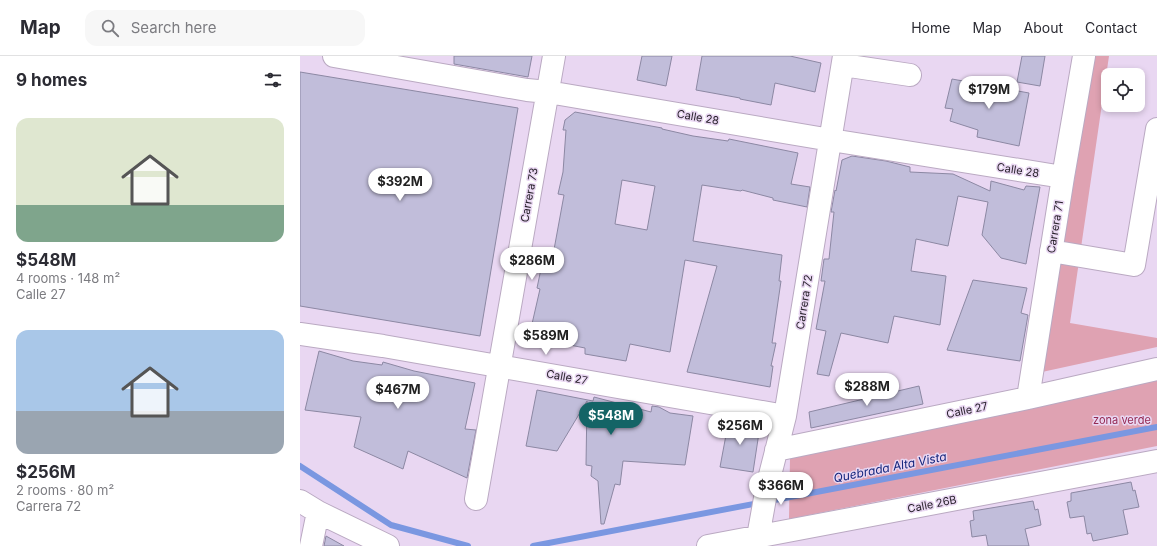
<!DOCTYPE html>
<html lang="en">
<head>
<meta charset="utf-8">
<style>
  :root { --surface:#fff; --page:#f7f7f7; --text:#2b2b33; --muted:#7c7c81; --line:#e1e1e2; --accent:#146466 }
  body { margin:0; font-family:Inter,sans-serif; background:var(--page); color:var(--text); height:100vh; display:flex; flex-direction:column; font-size:15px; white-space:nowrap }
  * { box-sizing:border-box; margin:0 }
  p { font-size:13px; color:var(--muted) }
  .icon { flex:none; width:22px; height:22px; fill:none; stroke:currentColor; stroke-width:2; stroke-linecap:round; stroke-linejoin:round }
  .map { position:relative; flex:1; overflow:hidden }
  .sheet { display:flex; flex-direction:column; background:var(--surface); width:300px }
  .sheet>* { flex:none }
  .buttons { position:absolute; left:801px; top:12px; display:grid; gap:8px }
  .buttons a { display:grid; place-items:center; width:44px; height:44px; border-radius:8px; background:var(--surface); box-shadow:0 2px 6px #0003; font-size:20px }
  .price { position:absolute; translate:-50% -34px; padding:0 9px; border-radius:14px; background:#fff; color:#222; font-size:13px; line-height:26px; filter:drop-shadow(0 1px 2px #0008) }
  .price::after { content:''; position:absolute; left:50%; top:24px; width:12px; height:9px; margin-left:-6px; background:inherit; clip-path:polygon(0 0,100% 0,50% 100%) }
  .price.on { background:var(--accent); color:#fff }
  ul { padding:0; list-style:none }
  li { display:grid; align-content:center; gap:8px; height:212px; padding:0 16px }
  li span { display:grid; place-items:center; height:124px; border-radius:12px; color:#555 }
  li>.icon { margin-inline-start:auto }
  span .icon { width:72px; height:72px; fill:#fffc; stroke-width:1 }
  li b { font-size:17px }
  h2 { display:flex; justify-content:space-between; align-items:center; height:48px; padding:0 16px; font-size:17px }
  header { display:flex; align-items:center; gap:24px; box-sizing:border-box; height:56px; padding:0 20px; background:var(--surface); border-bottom:1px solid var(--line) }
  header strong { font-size:19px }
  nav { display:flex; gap:22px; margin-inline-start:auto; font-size:14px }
  .search { width:280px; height:36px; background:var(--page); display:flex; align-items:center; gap:10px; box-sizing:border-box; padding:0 14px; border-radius:12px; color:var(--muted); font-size:15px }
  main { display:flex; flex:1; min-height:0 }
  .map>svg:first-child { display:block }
  .green { fill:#dfa2b2 }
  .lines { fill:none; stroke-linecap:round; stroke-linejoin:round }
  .stream { stroke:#7a97e1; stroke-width:6 }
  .building { fill:#c1bdda; stroke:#8c88a3; fill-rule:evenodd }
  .minor-casing { stroke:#baa9c2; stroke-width:24 }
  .minor { stroke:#fff; stroke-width:22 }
  .labels { text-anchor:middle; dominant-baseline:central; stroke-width:3; stroke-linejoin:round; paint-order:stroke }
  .street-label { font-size:11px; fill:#251f28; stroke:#e9d7f2 }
  .park-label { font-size:11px; fill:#942952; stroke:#e9d7f2 }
  .water-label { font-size:12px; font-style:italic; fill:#15267c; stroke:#e9d7f2 }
</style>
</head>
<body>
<header>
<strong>Map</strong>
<div class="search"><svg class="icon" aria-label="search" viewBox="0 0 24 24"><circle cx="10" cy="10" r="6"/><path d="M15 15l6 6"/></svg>Search here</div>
<nav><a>Home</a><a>Map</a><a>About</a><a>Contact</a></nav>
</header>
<main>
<section class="sheet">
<h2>9 homes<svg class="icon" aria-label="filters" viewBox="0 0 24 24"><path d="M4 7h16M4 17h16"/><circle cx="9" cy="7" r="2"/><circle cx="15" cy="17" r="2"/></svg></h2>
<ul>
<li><span style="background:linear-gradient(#dfe7d0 70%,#7fa58c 0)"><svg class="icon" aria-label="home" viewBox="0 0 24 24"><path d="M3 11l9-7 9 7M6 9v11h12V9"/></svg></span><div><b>$548M</b><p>4 rooms · 148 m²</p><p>Calle 27</p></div></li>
<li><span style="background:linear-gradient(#a9c7e8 65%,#9aa5b1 0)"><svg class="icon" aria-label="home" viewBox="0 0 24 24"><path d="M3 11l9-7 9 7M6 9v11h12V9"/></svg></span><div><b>$256M</b><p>2 rooms · 80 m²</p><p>Carrera 72</p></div></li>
</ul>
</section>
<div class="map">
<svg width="857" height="490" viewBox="0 0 857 490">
  <rect width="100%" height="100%" fill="#e9d7f2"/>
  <path class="green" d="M 795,0 L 809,0 L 770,267 L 857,282 L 857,291 L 742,316 Z
    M 857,323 L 857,390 L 489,463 L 490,402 Z"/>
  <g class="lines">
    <path class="stream" d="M 0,410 L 91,469 L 168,490
      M 233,490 L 857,371"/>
  </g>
  <path class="building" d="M 154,0 L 232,0 L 228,21 L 154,8 Z
    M 342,0 L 372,0 L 366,30 L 337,24 Z
    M 402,0 L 490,0 L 521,7 L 515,36 L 475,27 L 471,49 L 440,43 L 440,42 L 396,34 Z
    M 722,0 L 745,0 L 740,30 L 717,26 Z
    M 0,16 L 218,52 L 180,280 L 0,250 Z
    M 652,23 L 729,37 L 719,90 L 677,81 L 678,74 L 650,65 L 653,53 L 645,52 Z
    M 275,56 L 362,72 L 362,73 L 393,80 L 428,85 L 429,83 L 498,97 L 491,128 L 510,131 L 507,151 L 473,144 L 473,142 L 442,134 L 441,135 L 402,129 L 393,185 L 482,199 L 479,225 L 481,225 L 472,287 L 476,287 L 471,310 L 473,310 L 470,331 L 387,316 L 417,210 L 385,204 L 370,296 L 330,288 L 326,305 L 285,298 L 285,292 L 229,281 L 240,233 L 237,232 L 242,208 L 251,210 L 264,139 L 258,138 L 263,116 L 266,74 L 263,74 L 265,64 ZM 322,124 L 355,130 L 347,174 L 315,168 Z
    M 552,100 L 586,105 L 610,111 L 610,116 L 653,118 L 690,135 L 691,125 L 724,134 L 726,130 L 740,131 L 726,208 L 701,202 L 682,179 L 688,146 L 658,140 L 648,190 L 616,183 L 611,215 L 646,220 L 640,269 L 594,260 L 588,287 L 541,277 L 529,320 L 517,318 L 526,275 L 516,273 L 525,225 L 521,225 L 524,203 L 529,203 L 534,156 L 531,156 L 535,134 L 536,135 L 542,104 Z
    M 673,224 L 727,232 L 721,257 L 728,259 L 720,305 L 647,294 Z
    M 19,295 L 53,305 L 82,309 L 83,306 L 114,315 L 175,327 L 165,373 L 176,374 L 167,422 L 108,395 L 103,413 L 54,391 L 61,361 L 5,354 Z
    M 619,330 L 623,348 L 511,372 L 509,356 Z
    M 237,334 L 293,345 L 294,341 L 351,356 L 352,350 L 359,351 L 370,357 L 393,360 L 385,409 L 323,405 L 320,429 L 315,428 L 304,468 L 301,468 L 298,425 L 291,420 L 292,410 L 286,409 L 287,345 L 257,395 L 226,390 Z
    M 429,363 L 460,370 L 453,416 L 420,411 Z
    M 831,426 L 833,435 L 835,434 L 839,451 L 823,454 L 828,478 L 793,485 L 791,477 L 787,478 L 784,460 L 770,462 L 767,446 L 771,445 L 771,437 Z
    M 733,445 L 735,454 L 738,453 L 741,469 L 725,473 L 729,490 L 688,490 L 686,479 L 672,481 L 670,465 L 674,464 L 673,455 Z
    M 26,480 L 44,490 L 24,490 Z"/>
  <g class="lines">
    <g class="minor-casing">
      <path id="minor" d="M 34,0 L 227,34 L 248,36 L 531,84 L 763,121
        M 543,9 L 610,19
        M 751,195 L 834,209 L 857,73
        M 0,278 L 83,290 L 485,360
        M 728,342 L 763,121 L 784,0
        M 476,394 L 728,342 L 857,313
        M 176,443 L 254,0
        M 0,445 L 18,456 L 88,490
        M 11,490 L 18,456
        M 408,490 L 857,405
        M 454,490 L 458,481 L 467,431 L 485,360 L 544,0"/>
    </g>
    <use href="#minor" class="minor"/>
  </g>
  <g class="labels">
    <g class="street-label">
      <text transform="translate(398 61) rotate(10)">Calle 28</text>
      <text transform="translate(718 114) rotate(9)">Calle 28</text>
      <text transform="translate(229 139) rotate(-80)">Carrera 73</text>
      <text transform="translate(755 171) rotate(-81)">Carrera 71</text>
      <text transform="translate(504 246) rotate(-81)">Carrera 72</text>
      <text transform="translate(267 321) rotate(10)">Calle 27</text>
      <text transform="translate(667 354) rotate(-12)">Calle 27</text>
      <text transform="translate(632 448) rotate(-11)">Calle 26B</text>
    </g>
    <g class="park-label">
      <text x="822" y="364">zona verde</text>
    </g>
    <g class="water-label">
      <text transform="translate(590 411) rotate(-11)">Quebrada Alta Vista</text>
    </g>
  </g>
</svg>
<div class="buttons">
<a><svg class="icon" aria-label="locate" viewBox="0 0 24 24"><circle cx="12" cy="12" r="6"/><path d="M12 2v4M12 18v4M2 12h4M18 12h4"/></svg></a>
</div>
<b class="price" style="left:689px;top:54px">$179M</b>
<b class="price" style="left:100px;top:146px">$392M</b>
<b class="price" style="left:232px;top:225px">$286M</b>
<b class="price" style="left:246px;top:300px">$589M</b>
<b class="price" style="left:567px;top:351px">$288M</b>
<b class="price" style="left:98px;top:354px">$467M</b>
<b class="price on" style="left:311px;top:380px">$548M</b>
<b class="price" style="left:440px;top:390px">$256M</b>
<b class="price" style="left:481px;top:450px">$366M</b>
</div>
</main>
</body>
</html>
